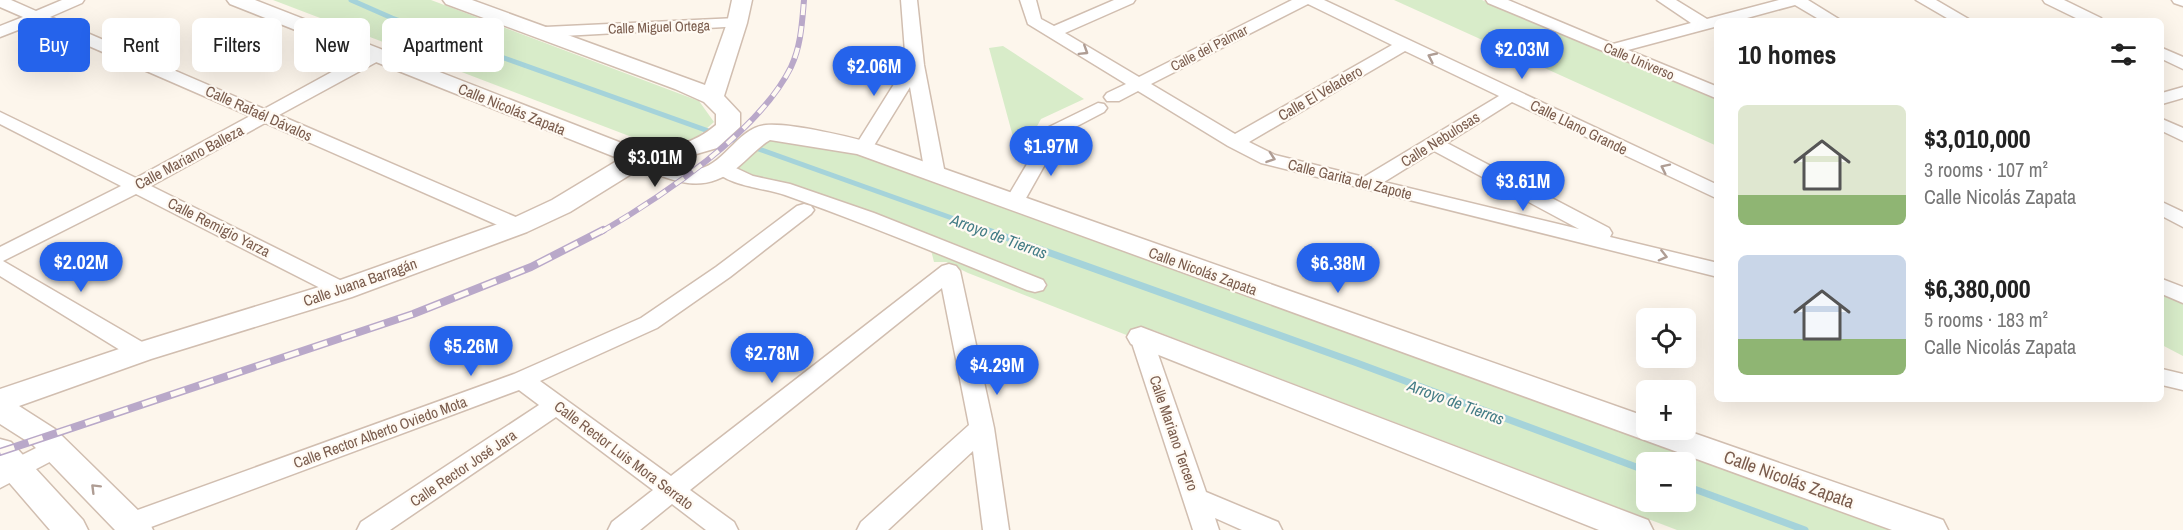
<!DOCTYPE html>
<html lang="en">
<head>
<meta charset="utf-8">
<style>
  :root { --surface:#fff; --page:#f2f2f2; --text:#222; --muted:#767676; --accent:#2563eb }
  body { margin:0; font-family:"Archivo Narrow",sans-serif; background:var(--page); color:var(--text); height:100vh; display:flex; flex-direction:column; font-size:22px; white-space:nowrap }
  * { box-sizing:border-box; margin:0 }
  p { font-size:20px; color:var(--muted) }
  .icon { flex:none; width:33px; height:33px; fill:none; stroke:currentColor; stroke-width:2; stroke-linecap:round; stroke-linejoin:round }
  .map { position:relative; flex:1; overflow:hidden }
  .sheet { position:absolute; left:1714px; top:18px; width:450px; height:384px; display:flex; flex-direction:column; background:var(--surface); border-radius:9px; box-shadow:0 6px 24px #0002 }
  .sheet>* { flex:none }
  .top-card { position:absolute; left:18px; top:18px; width:570px; height:54px; display:flex; gap:12px }
  .tools { position:absolute; left:1636px; top:308px; display:grid; gap:12px }
  .tools a { display:grid; place-items:center; width:60px; height:60px; border-radius:9px; background:var(--surface); box-shadow:0 6px 24px #0002; font-size:30px }
  .price { position:absolute; translate:-50% -51px; padding:0 14px; border-radius:21px; background:var(--accent); color:#fff; font-size:20px; line-height:39px; filter:drop-shadow(0 2px 3px #0008) }
  .price::after { content:''; position:absolute; left:50%; top:36px; width:18px; height:14px; margin-left:-9px; background:inherit; clip-path:polygon(0 0,100% 0,50% 100%) }
  .price.selected { background:#222; color:#fff }
  ul { padding:0; list-style:none }
  li { display:flex; align-items:center; gap:18px; height:150px; padding:0 24px }
  li span { display:grid; place-items:center; flex:none; width:168px; height:120px; border-radius:9px; color:#555 }
  li>.icon { margin-inline-start:auto }
  span .icon { width:72px; height:72px; fill:#fffc; stroke-width:1 }
  li b { font-size:26px }
  h2 { display:flex; justify-content:space-between; align-items:center; height:72px; padding:0 24px; font-size:26px }
  .chip { padding:0 21px; border-radius:9px; background:var(--surface); box-shadow:0 6px 24px #0002; font-size:21px; line-height:54px }
  .chip.selected { background:var(--accent); color:#fff }
  .map>svg:first-child { display:block }
  .green { fill:#d8ecc9; fill-rule:evenodd }
  .lines { fill:none; stroke-linecap:round; stroke-linejoin:round }
  .stream-far1 { stroke:#a5d3da; stroke-width:5 }
  .stream { stroke:#a5d3da; stroke-width:7 }
  .minor-casing { stroke:#d1beb0; stroke-width:3 }
  .tertiary-casing { stroke:#d1beb0; stroke-width:3 }
  .minor { fill:#fff; fill-rule:evenodd }
  .tertiary { fill:#fff; fill-rule:evenodd }
  .rail-far1-casing { stroke:#b9a8c9; stroke-width:6 }
  .rail-casing { stroke:#b9a8c9; stroke-width:8 }
  .rail-far1 { stroke:#fffaf3; stroke-width:4; stroke-dasharray:11; stroke-linecap:butt }
  .rail { stroke:#fffaf3; stroke-width:5; stroke-dasharray:15; stroke-linecap:butt }
  .oneway { stroke:#af9d94 }
  .labels { text-anchor:middle; dominant-baseline:central; stroke-width:4.5; stroke-linejoin:round; paint-order:stroke }
  .far-street-label { font-size:14px; fill:#7a5c4d; stroke:#fffaf3 }
  .street-label { font-size:15px; fill:#7a5c4d; stroke:#fffaf3 }
  .water-label { font-size:16px; font-style:italic; fill:#437c86; stroke:#fffaf3 }
  .near-street-label { font-size:18px; fill:#7a5c4d; stroke:#fffaf3 }
</style>
</head>
<body>
<div class="map">
<svg width="2183" height="530" viewBox="0 0 2183 530">
  <rect width="100%" height="100%" fill="#fdf6ec"/>
  <path class="green" d="M 273,0 L 431,0 L 699,101 L 714,122 L 696,138 L 658,147 Z
    M 1394,0 L 1482,0 L 1717,100 L 1717,146 Z
    M 1003,46 L 1084,99 L 1041,119 L 1019,159 L 989,48 Z
    M 767,138 L 854,152 L 1904,530 L 1677,530 L 1153,330 L 1129,336 L 968,273 L 946,262 L 934,262 L 931,250 L 891,236 L 734,171 ZM 1647,462 L 1686,462 L 1686,501 L 1647,501 Z
    M 2162,293 L 2183,303 L 2183,356 L 2162,345 Z"/>
  <g class="lines">
    <path class="stream-far1" d="M 351,0 L 392,18 L 991,232"/>
    <path class="stream" d="M 986,230 L 1357,363 L 1647,471
      M 1686,486 L 1805,530"/>
    <g class="minor-casing">
      <path id="minor" d="M 0,0 L 11,0 L 36,11 L 62,0 L 84,0 L 82,3 L 50,17 L 264,109 L 370,51 L 382,51 L 384,55 L 382,59 L 279,115 L 525,221 L 528,226 L 525,231 L 518,232 L 511,231 L 265,123 L 151,186 L 350,285 L 353,290 L 350,295 L 342,297 L 334,295 L 136,194 L 3,261 L 149,346 L 152,352 L 149,358 L 141,360 L 133,358 L 0,276 L 0,247 L 121,186 L 0,124 L 0,112 L 136,178 L 250,116 L 36,23 L 0,37 L 0,26 L 23,17 L 0,7 Z
        M 901,0 L 917,0 L 924,65 L 945,174 L 942,178 L 928,178 L 925,174 L 910,87 L 870,152 L 856,152 L 854,148 L 906,65 Z
        M 1020,0 L 1036,0 L 1041,19 L 1054,26 L 1114,0 L 1135,0 L 1133,3 L 1065,33 L 1139,77 L 1292,0 L 1324,0 L 1718,185 L 1718,199 L 1512,102 L 1447,143 L 1609,228 L 1612,233 L 1610,237 L 1718,263 L 1718,277 L 1261,163 L 1228,146 L 1138,91 L 1119,101 L 1107,101 L 1104,97 L 1107,93 L 1126,84 L 1028,24 ZM 1308,4 L 1392,45 L 1235,134 L 1151,84 ZM 1405,51 L 1499,96 L 1364,177 L 1275,155 L 1249,142 ZM 1434,151 L 1579,229 L 1384,182 Z
        M 1486,0 L 1508,0 L 1613,44 L 1691,23 L 1657,0 L 1676,0 L 1707,19 L 1779,0 L 1808,0 L 1842,21 L 1822,21 L 1795,5 L 1736,21 L 1718,21 L 1718,26 L 1628,50 L 1718,87 L 1718,99 L 1488,3 Z
        M 1916,0 L 1936,0 L 1972,21 L 1952,21 Z
        M 2043,0 L 2064,0 L 2101,18 L 2103,21 L 2082,21 L 2045,3 Z
        M 2172,0 L 2183,0 L 2183,6 L 2174,3 Z
        M 737,18 L 743,20 L 745,23 L 743,26 L 545,37 L 537,32 L 545,27 Z
        M 2162,48 L 2183,57 L 2183,69 L 2162,59 Z
        M 2183,87 L 2183,98 L 2162,104 L 2162,93 Z
        M 1098,103 L 1104,104 L 1107,108 L 1104,112 L 1062,134 L 1021,207 L 1007,207 L 1004,203 L 1049,127 Z
        M 2162,119 L 2183,128 L 2183,141 L 2162,131 Z
        M 723,162 L 753,176 L 790,184 L 874,213 L 1043,280 L 1046,285 L 1043,290 L 1035,292 L 1027,290 C 947,257 867,224 785,195 C 765,188 726,186 713,168 L 716,164 Z
        M 2162,202 L 2183,212 L 2183,227 L 2162,216 Z
        M 804,204 L 811,206 L 814,210 L 811,214 L 730,277 L 657,328 L 540,381 L 671,476 L 942,266 L 949,264 L 956,266 L 960,271 L 994,428 L 1009,530 L 983,530 L 973,451 L 888,530 L 857,530 L 861,522 L 969,425 L 942,288 L 690,490 L 734,522 L 738,530 L 706,530 L 672,504 L 640,530 L 608,530 L 612,522 L 653,490 L 556,417 L 390,530 L 357,530 L 361,522 L 539,405 L 519,390 L 143,530 L 120,530 L 117,524 L 121,516 L 514,374 L 641,318 L 716,267 L 797,206 Z
        M 2162,279 L 2183,287 L 2183,303 L 2162,294 Z
        M 1141,329 L 1149,331 L 1152,337 L 1206,492 L 1278,522 L 1282,530 L 1242,530 L 1215,518 L 1219,530 L 1193,530 L 1130,337 L 1133,331 Z
        M 2162,369 L 2183,374 L 2183,390 L 2162,385 Z
        M 54,439 L 63,441 L 66,448 L 63,455 L 0,488 L 0,466 Z"/>
    </g>
    <g class="tertiary-casing">
      <path id="tertiary" d="M 227,0 L 255,0 L 642,151 C 673,147 692,145 716,125 L 716,114 L 704,102 L 675,89 L 446,4 L 443,0 L 472,0 L 705,85 L 727,23 L 732,0 L 752,0 L 747,23 L 724,96 L 740,113 L 740,127 L 717,148 L 669,162 C 676,164 684,169 691,169 C 722,172 736,127 766,125 C 791,123 846,136 871,143 L 1647,417 L 1647,429 L 1682,429 L 1943,520 L 1948,530 L 1892,530 L 857,154 L 770,140 C 758,147 749,158 738,167 C 703,195 677,182 641,168 L 570,212 L 527,232 L 352,297 L 151,359 L 19,406 L 55,429 L 148,520 L 153,530 L 115,530 L 33,445 L 0,424 L 0,389 L 131,345 L 332,283 L 509,220 L 552,200 L 620,159 L 230,4 Z
        M 1141,327 L 1648,520 L 1653,530 L 1599,530 L 1131,344 L 1127,337 L 1131,330 Z
        M 0,439 L 11,442 L 83,520 L 88,530 L 50,530 L 0,472 Z"/>
    </g>
    <use href="#minor" class="minor"/>
    <use href="#tertiary" class="tertiary"/>
    <g class="rail-far1-casing">
      <path id="rail-far1" d="M 601,232 C 661,197 759,132 791,67 C 801,46 802,23 804,0"/>
    </g>
    <g class="rail-casing">
      <path id="rail" d="M 0,452 L 413,314 L 531,267 L 603,230"/>
    </g>
    <use href="#rail-far1" class="rail-far1"/>
    <use href="#rail" class="rail"/>
  </g>
  <defs><path id="oneway-chevron" d="M-2-3.5L2.5 0L-2 3.5" fill="none" stroke-width="1.6" stroke-linecap="round" stroke-linejoin="round" transform="scale(1.5)"/></defs>
  <g class="oneway">
    <use href="#oneway-chevron" transform="translate(1084 51) rotate(32)"/>
    <use href="#oneway-chevron" transform="translate(1432 57) rotate(-155)"/>
    <use href="#oneway-chevron" transform="translate(1271 158) rotate(19)"/>
    <use href="#oneway-chevron" transform="translate(1665 168) rotate(-154)"/>
    <use href="#oneway-chevron" transform="translate(1663 256) rotate(14)"/>
    <use href="#oneway-chevron" transform="translate(95 488) rotate(-135)"/>
  </g>
  <g class="labels">
    <g class="far-street-label">
      <text transform="translate(659 27) rotate(-2)">Calle Miguel Ortega</text>
      <text transform="translate(1209 48) rotate(-27)">Calle del Palmar</text>
      <text transform="translate(1639 61) rotate(23)">Calle Universo</text>
    </g>
    <g class="street-label">
      <text transform="translate(1320 93) rotate(-30)">Calle El Veladero</text>
      <text transform="translate(512 109) rotate(22)">Calle Nicolás Zapata</text>
      <text transform="translate(259 113) rotate(24)">Calle Rafaél Dávalos</text>
      <text transform="translate(1579 127) rotate(26)">Calle Llano Grande</text>
      <text transform="translate(1440 139) rotate(-32)">Calle Nebulosas</text>
      <text transform="translate(189 157) rotate(-28)">Calle Mariano Balleza</text>
      <text transform="translate(1350 179) rotate(14)">Calle Garita del Zapote</text>
      <text transform="translate(219 227) rotate(27)">Calle Remigio Yarza</text>
      <text transform="translate(1203 271) rotate(20)">Calle Nicolás Zapata</text>
      <text transform="translate(360 282) rotate(-19)">Calle Juana Barragán</text>
      <text transform="translate(380 432) rotate(-20)">Calle Rector Alberto Oviedo Mota</text>
      <text transform="translate(1174 433) rotate(71)">Calle Mariano Tercero</text>
      <text transform="translate(624 455) rotate(37)">Calle Rector Luis Mora Serrato</text>
      <text transform="translate(463 468) rotate(-34)">Calle Rector José Jara</text>
    </g>
    <g class="water-label">
      <text transform="translate(999 236) rotate(20)">Arroyo de Tierras</text>
      <text transform="translate(1456 402) rotate(20)">Arroyo de Tierras</text>
    </g>
    <g class="near-street-label">
      <text transform="translate(1789 479) rotate(20)">Calle Nicolás Zapata</text>
    </g>
  </g>
</svg>
<div class="tools">
<a><svg class="icon" aria-label="locate" viewBox="0 0 24 24"><circle cx="12" cy="12" r="6"/><path d="M12 2v4M12 18v4M2 12h4M18 12h4"/></svg></a>
<a>+</a>
<a>−</a>
</div>
<b class="price" style="left:1522px;top:80px">$2.03M</b>
<b class="price" style="left:874px;top:97px">$2.06M</b>
<b class="price" style="left:1051px;top:177px">$1.97M</b>
<b class="price selected" style="left:655px;top:188px">$3.01M</b>
<b class="price" style="left:1523px;top:212px">$3.61M</b>
<b class="price" style="left:81px;top:293px">$2.02M</b>
<b class="price" style="left:1338px;top:294px">$6.38M</b>
<b class="price" style="left:471px;top:377px">$5.26M</b>
<b class="price" style="left:772px;top:384px">$2.78M</b>
<b class="price" style="left:997px;top:396px">$4.29M</b>
<div class="top-card">
<a class="chip selected">Buy</a>
<a class="chip">Rent</a>
<a class="chip">Filters</a>
<a class="chip">New</a>
<a class="chip">Apartment</a>
</div>
<section class="sheet">
<h2>10 homes<svg class="icon" aria-label="filters" viewBox="0 0 24 24"><path d="M4 7h16M4 17h16"/><circle cx="9" cy="7" r="2"/><circle cx="15" cy="17" r="2"/></svg></h2>
<ul>
<li><span style="background:linear-gradient(#dfe7d0 75%,#8fb573 0)"><svg class="icon" aria-label="home" viewBox="0 0 24 24"><path d="M3 11l9-7 9 7M6 9v11h12V9"/></svg></span><div><b>$3,010,000</b><p>3 rooms · 107 m²</p><p>Calle Nicolás Zapata</p></div></li>
<li><span style="background:linear-gradient(#c9d6e8 70%,#8fb573 0)"><svg class="icon" aria-label="home" viewBox="0 0 24 24"><path d="M3 11l9-7 9 7M6 9v11h12V9"/></svg></span><div><b>$6,380,000</b><p>5 rooms · 183 m²</p><p>Calle Nicolás Zapata</p></div></li>
</ul>
</section>
</div>
</body>
</html>
